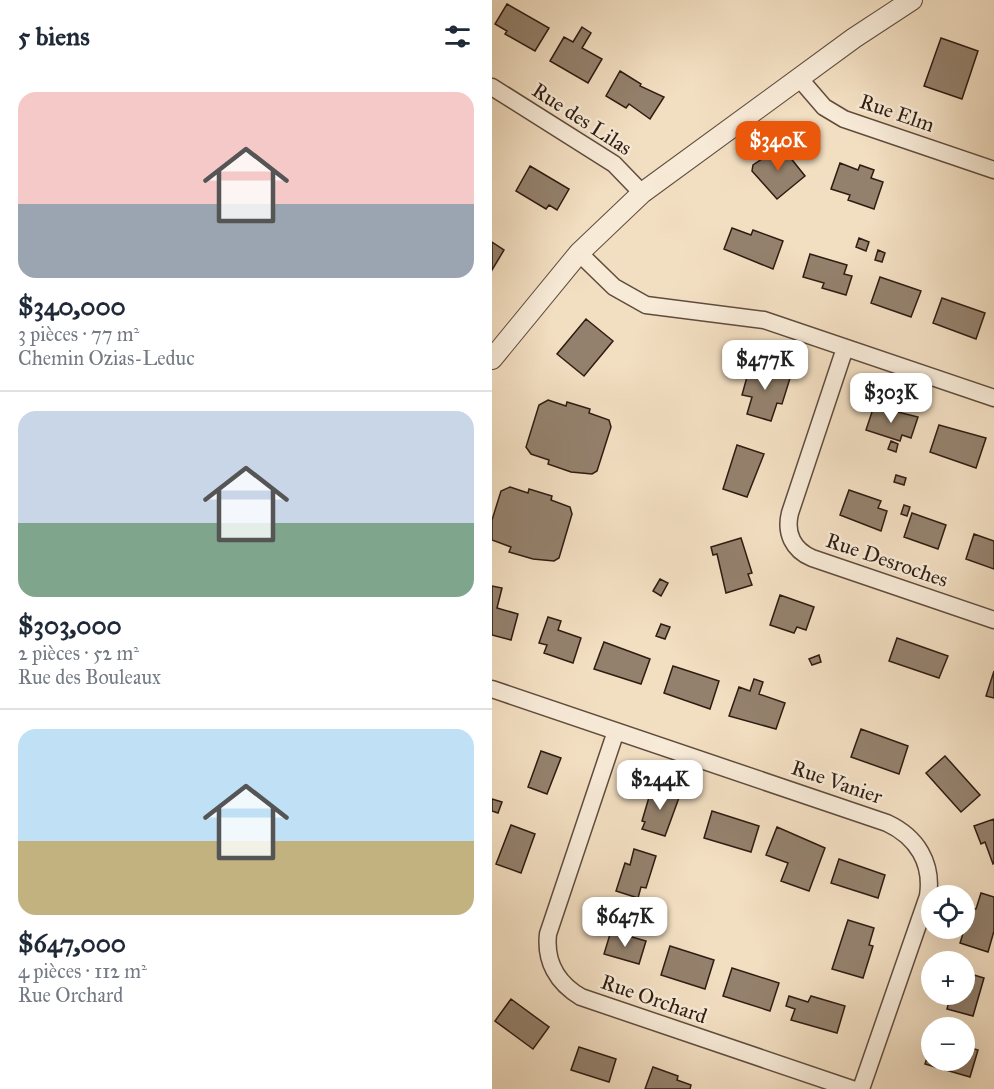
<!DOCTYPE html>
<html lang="fr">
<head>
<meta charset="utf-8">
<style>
  :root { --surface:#fff; --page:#f2f2f3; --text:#1f2937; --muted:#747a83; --line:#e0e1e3; --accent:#ea580c }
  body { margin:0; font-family:"IM FELL Great Primer",serif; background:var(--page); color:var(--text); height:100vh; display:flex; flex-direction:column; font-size:22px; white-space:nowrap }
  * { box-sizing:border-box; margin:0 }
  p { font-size:20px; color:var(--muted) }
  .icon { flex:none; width:33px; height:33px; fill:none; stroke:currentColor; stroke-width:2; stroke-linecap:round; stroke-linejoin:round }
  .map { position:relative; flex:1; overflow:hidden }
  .panel { display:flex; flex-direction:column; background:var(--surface); width:492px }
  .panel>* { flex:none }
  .controls { position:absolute; left:429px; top:885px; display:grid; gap:12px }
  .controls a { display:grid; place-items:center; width:54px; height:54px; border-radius:50%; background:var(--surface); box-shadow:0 6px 24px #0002; font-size:30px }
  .price { position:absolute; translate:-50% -51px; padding:0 14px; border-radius:12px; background:#fff; color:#222; font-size:20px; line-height:39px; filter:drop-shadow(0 2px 3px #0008) }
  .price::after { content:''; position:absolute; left:50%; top:36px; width:18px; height:14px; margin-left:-9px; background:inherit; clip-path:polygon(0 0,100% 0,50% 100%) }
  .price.current { background:var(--accent); color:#fff }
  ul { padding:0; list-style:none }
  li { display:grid; align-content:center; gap:12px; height:318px; padding:0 18px }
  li+li { border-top:2px solid var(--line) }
  li span { display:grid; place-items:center; height:186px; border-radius:18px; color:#555 }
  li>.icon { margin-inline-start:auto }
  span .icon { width:108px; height:108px; fill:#fffc; stroke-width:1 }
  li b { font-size:26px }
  h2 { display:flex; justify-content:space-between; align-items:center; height:72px; padding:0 18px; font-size:26px }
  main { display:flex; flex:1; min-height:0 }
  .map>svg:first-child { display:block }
  .building { fill:#94816d; stroke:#2f1c11; stroke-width:1.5 }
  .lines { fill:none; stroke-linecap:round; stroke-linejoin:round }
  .minor-casing { stroke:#604c3d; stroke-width:19 }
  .tertiary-casing { stroke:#604c3d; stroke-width:22 }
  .minor { stroke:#f7ead7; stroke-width:16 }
  .tertiary { stroke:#f7ead7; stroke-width:20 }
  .labels { text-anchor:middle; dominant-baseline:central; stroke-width:5; stroke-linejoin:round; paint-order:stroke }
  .street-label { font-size:21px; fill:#2f1c11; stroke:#f7ead7 }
</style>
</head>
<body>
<main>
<section class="panel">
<h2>5 biens<svg class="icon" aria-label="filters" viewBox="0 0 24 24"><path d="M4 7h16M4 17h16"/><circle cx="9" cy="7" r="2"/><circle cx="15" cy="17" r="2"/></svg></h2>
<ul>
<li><span style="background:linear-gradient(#f6c9c9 60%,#9aa5b1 0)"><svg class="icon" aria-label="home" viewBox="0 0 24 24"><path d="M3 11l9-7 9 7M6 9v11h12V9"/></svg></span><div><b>$340,000</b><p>3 pièces · 77 m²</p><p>Chemin Ozias-Leduc</p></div></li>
<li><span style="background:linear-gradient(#c9d6e8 60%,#7fa58c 0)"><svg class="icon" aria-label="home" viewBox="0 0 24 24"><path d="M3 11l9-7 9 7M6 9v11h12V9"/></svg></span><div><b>$303,000</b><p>2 pièces · 52 m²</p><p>Rue des Bouleaux</p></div></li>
<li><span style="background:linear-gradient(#bfe0f5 60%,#c2b280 0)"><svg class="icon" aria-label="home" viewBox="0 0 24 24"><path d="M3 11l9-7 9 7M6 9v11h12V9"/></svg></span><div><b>$647,000</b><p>4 pièces · 112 m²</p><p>Rue Orchard</p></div></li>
</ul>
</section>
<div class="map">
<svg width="502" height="1089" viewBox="0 0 502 1089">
  <rect width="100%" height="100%" fill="#f2dec1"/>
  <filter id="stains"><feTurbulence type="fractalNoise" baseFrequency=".00333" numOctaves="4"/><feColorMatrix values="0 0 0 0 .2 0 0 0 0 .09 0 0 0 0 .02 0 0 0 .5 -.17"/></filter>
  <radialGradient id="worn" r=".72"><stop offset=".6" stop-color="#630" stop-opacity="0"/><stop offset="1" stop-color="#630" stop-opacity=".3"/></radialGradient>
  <path class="building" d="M 15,4 L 57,28 L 43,51 L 13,34 L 15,31 L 3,24 Z
    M 90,27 L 99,33 L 90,48 L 110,59 L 96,83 L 58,61 L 72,37 L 81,42 Z
    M 449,38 L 486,51 L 470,99 L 432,86 Z
    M 128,71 L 149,84 L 148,86 L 172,97 L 158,119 L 137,104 L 134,108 L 114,96 Z
    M 289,146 L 313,176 L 285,199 L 260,171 L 261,165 Z
    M 348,163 L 366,170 L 368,165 L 382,170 L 379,178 L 391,182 L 382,209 L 356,200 L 358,195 L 339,189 Z
    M 38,166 L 77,189 L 65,210 L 57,205 L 54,209 L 24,191 Z
    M 240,228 L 259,235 L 261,230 L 291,241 L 281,269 L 232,249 Z
    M 367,238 L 377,242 L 374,251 L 364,247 Z
    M 0,242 L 12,250 L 0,270 Z
    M 386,250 L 393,253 L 390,262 L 383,260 Z
    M 318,254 L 355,265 L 352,274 L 360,276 L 354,295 L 330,288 L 332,283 L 311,277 Z
    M 388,277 L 429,291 L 419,317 L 379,303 Z
    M 450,298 L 493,313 L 484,339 L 441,323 Z
    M 94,319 L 121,341 L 92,376 L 65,354 Z
    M 258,366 L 270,370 L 271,366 L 299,375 L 290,404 L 285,403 L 279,421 L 255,414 L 260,397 L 250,395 Z
    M 56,400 L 74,406 L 75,402 L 98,409 L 97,413 L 117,420 L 119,427 L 105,471 L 100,474 L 79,472 L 56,464 L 57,460 L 39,454 L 34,447 L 47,405 Z
    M 382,406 L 426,417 L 419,438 L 410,435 L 408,441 L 374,430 Z
    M 447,425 L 494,438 L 484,468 L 438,452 Z
    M 399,441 L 406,444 L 404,452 L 396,449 Z
    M 245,445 L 272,454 L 255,497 L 231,489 Z
    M 404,475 L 414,478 L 412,485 L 402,482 Z
    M 18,487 L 36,493 L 37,489 L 60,496 L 59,500 L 78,507 L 80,514 L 67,558 L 62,561 L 41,559 L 17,552 L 19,547 L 0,540 L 0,520 L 9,491 Z
    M 357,490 L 389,501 L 386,508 L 395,511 L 389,531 L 348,515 Z
    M 412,505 L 418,507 L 415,516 L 409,514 Z
    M 420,513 L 454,525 L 446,549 L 412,537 Z
    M 482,534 L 502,541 L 502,569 L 474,559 Z
    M 249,538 L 260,573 L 256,574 L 260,585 L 234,593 L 225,554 L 221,555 L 219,547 Z
    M 168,579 L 176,583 L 169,596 L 161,591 Z
    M 0,586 L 10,588 L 5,608 L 26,614 L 19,640 L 0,635 Z
    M 288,595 L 322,607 L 314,630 L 305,627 L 302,633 L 278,625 Z
    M 56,617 L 69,621 L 66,630 L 89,638 L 81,663 L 52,653 L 55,645 L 47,643 Z
    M 169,624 L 178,627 L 173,639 L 164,636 Z
    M 405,638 L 456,656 L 447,678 L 397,661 Z
    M 112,642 L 158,659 L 149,684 L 102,669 Z
    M 327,655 L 329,662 L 320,665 L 317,659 Z
    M 181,666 L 227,681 L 218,709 L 172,693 Z
    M 502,671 L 502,698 L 494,696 Z
    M 262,679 L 271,682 L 267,694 L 293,703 L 284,729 L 237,716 L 247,687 L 258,691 Z
    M 369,729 L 416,746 L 407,774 L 359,757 Z
    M 49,751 L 69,758 L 55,794 L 36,787 Z
    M 453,756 L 488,795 L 469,812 L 434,773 Z
    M 160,787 L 188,795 L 173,836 L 150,829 L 153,822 L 150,821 Z
    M 0,799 L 10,802 L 6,813 L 0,811 Z
    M 220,811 L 267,826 L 259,852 L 212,838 Z
    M 502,819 L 502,863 L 501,864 L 493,842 L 489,844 L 482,826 Z
    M 19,825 L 43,834 L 29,873 L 4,864 Z
    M 285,827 L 333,848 L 317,891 L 289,881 L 296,863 L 274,855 Z
    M 142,849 L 164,856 L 154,888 L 149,887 L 146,898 L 124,891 L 133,863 L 138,865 Z
    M 347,859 L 393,875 L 386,898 L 339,883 Z
    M 489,893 L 502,897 L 502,931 L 496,952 L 468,943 L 479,908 L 484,909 Z
    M 356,920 L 382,928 L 377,945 L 381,946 L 371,978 L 340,969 Z
    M 119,931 L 154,941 L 147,964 L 112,954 Z
    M 178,946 L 222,960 L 213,989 L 169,975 Z
    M 240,968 L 287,983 L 278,1011 L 231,996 Z
    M 472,972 L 492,978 L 481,1016 L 455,1009 L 459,994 L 472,994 Z
    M 297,996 L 316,1002 L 319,996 L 353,1006 L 345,1033 L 299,1020 L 303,1009 L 294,1006 Z
    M 19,999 L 57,1027 L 41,1049 L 3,1021 Z
    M 440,1042 L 440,1060 L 472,1060 L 472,1046 L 486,1050 L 478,1077 L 433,1064 Z
    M 87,1047 L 124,1059 L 117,1082 L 79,1070 Z
    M 161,1067 L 186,1076 L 185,1080 L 199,1085 L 198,1089 L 153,1089 Z"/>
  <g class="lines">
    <g class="minor-casing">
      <path id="minor" d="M 307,78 L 332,107 L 352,119 L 502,170
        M 0,87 L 122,164 L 150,193
        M 87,253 L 122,287 L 154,305 L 272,320 L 502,398
        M 353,348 L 298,513 C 293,533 301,550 320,558 L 502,620
        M 0,689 L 395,823 C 425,837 441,863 436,896 L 369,1089
        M 124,731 L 56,934 C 53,961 65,983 89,997 L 360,1089"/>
    </g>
    <g class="tertiary-casing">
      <path id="tertiary" d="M 0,359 L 87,253 L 150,193 L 362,38 L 420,0"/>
    </g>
    <use href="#minor" class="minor"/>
    <use href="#tertiary" class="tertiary"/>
  </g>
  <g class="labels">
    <g class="street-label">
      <text transform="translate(405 113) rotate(19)">Rue Elm</text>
      <text transform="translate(90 119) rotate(33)">Rue des Lilas</text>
      <text transform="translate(395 560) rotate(19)">Rue Desroches</text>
      <text transform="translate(345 782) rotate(19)">Rue Vanier</text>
      <text transform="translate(162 999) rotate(19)">Rue Orchard</text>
    </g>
  </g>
  <rect width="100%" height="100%" filter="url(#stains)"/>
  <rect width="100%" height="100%" fill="url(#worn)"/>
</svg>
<div class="controls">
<a><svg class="icon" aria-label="locate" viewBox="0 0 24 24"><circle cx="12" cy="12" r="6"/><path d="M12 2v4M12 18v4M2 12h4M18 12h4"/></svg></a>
<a>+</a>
<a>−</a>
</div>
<b class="price current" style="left:286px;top:172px">$340K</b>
<b class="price" style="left:273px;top:391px">$477K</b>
<b class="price" style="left:399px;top:424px">$303K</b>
<b class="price" style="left:168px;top:811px">$244K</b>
<b class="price" style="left:133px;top:948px">$647K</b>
</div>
</main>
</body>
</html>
